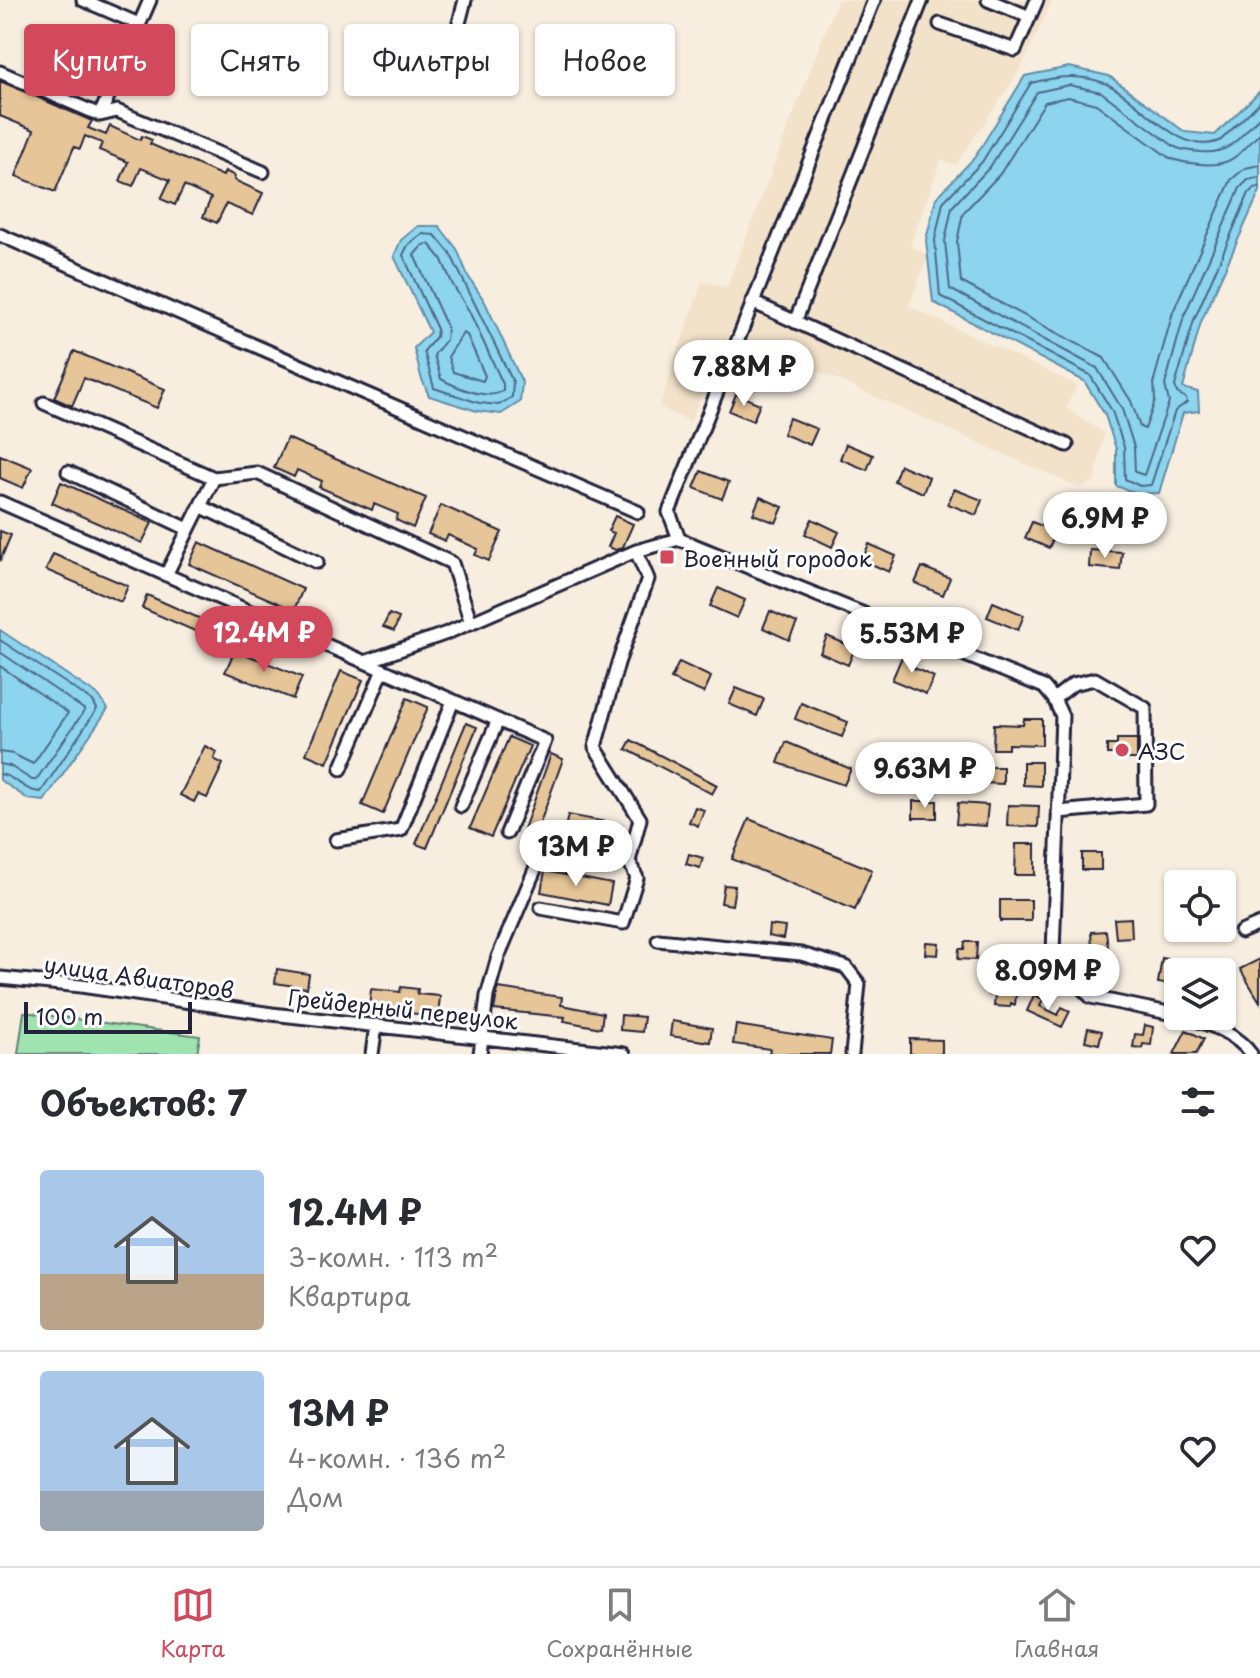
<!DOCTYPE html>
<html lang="ru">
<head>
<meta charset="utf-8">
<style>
  :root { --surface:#fff; --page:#f2f2f3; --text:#2b2b33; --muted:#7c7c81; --line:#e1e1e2; --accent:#d1495b }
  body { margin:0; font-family:"Playpen Sans",sans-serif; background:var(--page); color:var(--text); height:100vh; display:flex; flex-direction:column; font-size:30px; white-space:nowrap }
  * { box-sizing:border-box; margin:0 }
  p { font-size:26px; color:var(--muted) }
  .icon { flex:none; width:44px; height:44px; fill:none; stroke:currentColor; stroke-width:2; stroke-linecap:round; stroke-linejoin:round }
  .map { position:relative; height:1054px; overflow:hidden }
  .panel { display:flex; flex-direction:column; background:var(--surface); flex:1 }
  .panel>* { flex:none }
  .banner { position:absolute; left:24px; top:24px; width:800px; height:72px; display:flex; gap:16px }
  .controls { position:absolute; left:1164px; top:870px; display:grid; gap:16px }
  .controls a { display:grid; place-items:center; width:72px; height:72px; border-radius:8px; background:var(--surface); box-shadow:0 2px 6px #0004; font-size:40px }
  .scale { position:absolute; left:24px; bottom:20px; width:168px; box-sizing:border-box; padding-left:8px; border:4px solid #22223b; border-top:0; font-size:22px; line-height:28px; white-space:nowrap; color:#22223b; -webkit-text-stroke:6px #fff; paint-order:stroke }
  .price { position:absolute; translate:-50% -68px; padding:0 18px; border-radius:28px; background:#fff; color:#222; font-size:26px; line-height:52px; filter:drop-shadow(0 2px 4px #0008) }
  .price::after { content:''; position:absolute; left:50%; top:48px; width:24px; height:18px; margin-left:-12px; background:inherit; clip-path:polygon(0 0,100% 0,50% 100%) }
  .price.on { background:var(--accent); color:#fff }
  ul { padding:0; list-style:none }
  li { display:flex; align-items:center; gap:24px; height:200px; padding:0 40px }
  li+li { border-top:2px solid var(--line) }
  li span { display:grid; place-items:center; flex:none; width:224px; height:160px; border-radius:8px; color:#555 }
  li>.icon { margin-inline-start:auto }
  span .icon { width:96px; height:96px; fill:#fffc; stroke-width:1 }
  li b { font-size:34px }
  h2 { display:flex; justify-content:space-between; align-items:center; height:96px; padding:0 40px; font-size:34px }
  .tag { padding:0 28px; border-radius:8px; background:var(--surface); box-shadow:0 2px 6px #0004; font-size:28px; line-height:72px }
  .tag.on { background:var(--accent); color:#fff }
  .tabs { display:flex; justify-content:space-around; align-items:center; height:112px; border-top:2px solid var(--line); background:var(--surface); font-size:22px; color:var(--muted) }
  .tabs a { display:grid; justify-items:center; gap:4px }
  .tabs .on { color:var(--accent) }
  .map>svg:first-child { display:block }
  .built { fill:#f3e2ca }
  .green { fill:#9fe3af; stroke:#608275; stroke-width:2 }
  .water { fill:#8dd4ef; stroke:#628da7; stroke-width:2 }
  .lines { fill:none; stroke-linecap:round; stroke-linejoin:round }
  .shore { stroke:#4d6983; stroke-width:2 }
  .building { fill:#e6c598; stroke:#22223b; stroke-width:2 }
  .minor-casing { stroke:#22223b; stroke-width:17 }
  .minor { stroke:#fff; stroke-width:11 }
  .poi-dot { fill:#d1495b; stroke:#fff; stroke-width:3 }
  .labels { text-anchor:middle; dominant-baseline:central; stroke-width:6; stroke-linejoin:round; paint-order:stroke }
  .poi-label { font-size:22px; fill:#22223b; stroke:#fff; text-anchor:start }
  .street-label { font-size:22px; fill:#22223b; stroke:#fff }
</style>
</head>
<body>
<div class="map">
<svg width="1260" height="1054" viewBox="0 0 1260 1054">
  <rect width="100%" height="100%" fill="#f8eee0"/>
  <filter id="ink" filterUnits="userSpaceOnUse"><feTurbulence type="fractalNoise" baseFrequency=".0125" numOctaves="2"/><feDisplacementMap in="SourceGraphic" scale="16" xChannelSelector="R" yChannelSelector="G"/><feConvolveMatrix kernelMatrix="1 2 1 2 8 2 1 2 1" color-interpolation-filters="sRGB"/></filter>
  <g filter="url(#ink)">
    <path class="built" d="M 837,0 L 1053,0 L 1020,70 L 956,165 L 941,160 L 910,246 L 928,255 L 909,306 L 1077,385 L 1066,408 L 1104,433 L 1095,481 L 1080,488 L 730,332 L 690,422 L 659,407 L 702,281 L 727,287 Z"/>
    <path class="green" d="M 24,1012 L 200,1036 L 197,1054 L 18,1054 Z"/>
    <path class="water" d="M 1069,67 L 1109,76 L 1185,132 L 1215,135 L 1260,91 L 1260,191 L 1201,322 L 1183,388 L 1198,392 L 1199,411 L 1183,413 L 1159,493 L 1139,494 L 1116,486 L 1116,449 L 1105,415 L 1084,381 L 933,302 L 926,240 L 936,198 L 975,157 L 1025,76 Z
      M 418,226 L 439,226 L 457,249 L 468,276 L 485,302 L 522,382 L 520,402 L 501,414 L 477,411 L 429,396 L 421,377 L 414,348 L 430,332 L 394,256 L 401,240 Z
      M 0,630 L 99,696 L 108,709 L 44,801 L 28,799 L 0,780 Z"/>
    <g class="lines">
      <path class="shore" d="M 1260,102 L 1221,140 C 1178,160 1139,96 1104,83 C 1079,73 1056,77 1031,83 L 982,162 L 943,202 L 935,240 L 940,296 L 1090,375 L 1112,411 L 1124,447 L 1125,479 L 1140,486 L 1151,485 L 1175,411 L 1187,402 L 1186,398 L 1177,393 L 1175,386 L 1194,320 L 1249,193 L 1254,188 L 1260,187
        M 1260,116 C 1240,136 1231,155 1201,152 C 1192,151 1183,151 1175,147 L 1101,92 L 1069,85 L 1037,92 L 990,167 L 952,207 L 945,241 L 950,289 L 1097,368 L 1122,409 L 1134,447 L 1135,472 L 1144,475 L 1169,402 L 1165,385 L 1184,316 L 1240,188 L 1248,180 L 1260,177
        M 1260,133 C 1239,154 1232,167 1200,164 C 1188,163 1178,162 1168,157 L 1096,104 L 1068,97 L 1045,102 L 1000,174 L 963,213 L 957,242 L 961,282 L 1104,358 L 1131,401 L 1140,427 L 1145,429 L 1155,401 L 1154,380 L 1173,312 L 1231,180 L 1245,168 L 1260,165
        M 422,234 L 435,235 L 450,253 L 513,382 L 512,397 L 499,405 L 479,403 L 434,388 L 424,351 L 436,337 L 437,329 L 403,255 L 408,245 Z
        M 429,244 L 441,258 L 453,285 L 469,311 L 503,384 L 503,391 C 487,401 456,387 441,379 L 434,355 L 446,340 L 447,327 L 414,255 L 423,245 Z
        M 463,333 L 467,335 L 485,376 L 483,381 L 453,372 L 448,357 Z
        M 0,640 L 93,701 L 97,709 L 41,792 C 25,792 15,776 0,774
        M 0,652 L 85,710 L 36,780 L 32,780 L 10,766 L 0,764
        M 0,666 L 68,713 L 33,764 L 13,754 L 0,752"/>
    </g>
    <path class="building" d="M 0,81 L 92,121 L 88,128 L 106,135 L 110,126 L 140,140 L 142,136 L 152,140 L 150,144 L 223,176 L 225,171 L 235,176 L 234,180 L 263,193 L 253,215 L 226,204 L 217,223 L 203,217 L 211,198 L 184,186 L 175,205 L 161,199 L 170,180 L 141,168 L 133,186 L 120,181 L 128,162 L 99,150 L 102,143 L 85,136 L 80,149 L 74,147 L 55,192 L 16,176 L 34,130 L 0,116 Z
      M 74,351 L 165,389 L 157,408 L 84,378 L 72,406 L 54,398 Z
      M 736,394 L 760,404 L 753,421 L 729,411 Z
      M 789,418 L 817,429 L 810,445 L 783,434 Z
      M 287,438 L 426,498 L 413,528 L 396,520 L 398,514 L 374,504 L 372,510 L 351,501 L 319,487 L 322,481 L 297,470 L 294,477 L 274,468 Z
      M 846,444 L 873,455 L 867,470 L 840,459 Z
      M 0,455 L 32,468 L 23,488 L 0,478 Z
      M 900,465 L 929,477 L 923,493 L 894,481 Z
      M 701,471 L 729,482 L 722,499 L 694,488 Z
      M 61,482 L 152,523 L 142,543 L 52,503 Z
      M 954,489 L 982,500 L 976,515 L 948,504 Z
      M 760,497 L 783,507 L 776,523 L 753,514 Z
      M 441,505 L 502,532 L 489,561 L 475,555 L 478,549 L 448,535 L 445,541 L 428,534 Z
      M 615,516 L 633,524 L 623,547 L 616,550 L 608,547 L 614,533 L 608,531 Z
      M 812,519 L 839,532 L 832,547 L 805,534 Z
      M 1032,522 L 1056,532 L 1049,548 L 1025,538 Z
      M 0,531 L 11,535 L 0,561 Z
      M 199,542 L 303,589 L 294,610 L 189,564 Z
      M 869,544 L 896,556 L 889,572 L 862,560 Z
      M 1090,550 L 1122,552 L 1120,570 L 1089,567 Z
      M 53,554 L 128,586 L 121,602 L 46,570 Z
      M 922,567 L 950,578 L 943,595 L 915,583 Z
      M 718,588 L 745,600 L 737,618 L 710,606 Z
      M 147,595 L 210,623 L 204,635 L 142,608 Z
      M 993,602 L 1024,615 L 1018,630 L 987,617 Z
      M 770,611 L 797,623 L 789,640 L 763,628 Z
      M 389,614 L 399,618 L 394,631 L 383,627 Z
      M 827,636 L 855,648 L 848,665 L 820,653 Z
      M 235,650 L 302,677 L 293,699 L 225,672 Z
      M 904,652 L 916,658 L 912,667 L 934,677 L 926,694 L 892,680 Z
      M 679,662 L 711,677 L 704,693 L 671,679 Z
      M 341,671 L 363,680 L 327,763 L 306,754 Z
      M 736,688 L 764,699 L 757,716 L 729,704 Z
      M 407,698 L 428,707 L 383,814 L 362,805 Z
      M 801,703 L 848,722 L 842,737 L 795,719 Z
      M 1024,719 L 1042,719 L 1042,745 L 1008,744 L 1008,749 L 993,749 L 994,724 L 1023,725 Z
      M 466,723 L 477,727 L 427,848 L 416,844 Z
      M 509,737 L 530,746 L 491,837 L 470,828 Z
      M 1117,739 L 1137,739 L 1137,759 L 1117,759 L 1117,754 L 1107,754 L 1107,745 L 1117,745 Z
      M 631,740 L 717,785 L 712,794 L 626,749 Z
      M 786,742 L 851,769 L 844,785 L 778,763 Z
      M 205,746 L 217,752 L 214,759 L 223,764 L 207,798 L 198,794 L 194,802 L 180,795 Z
      M 551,754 L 563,759 L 535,837 L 546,841 L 543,850 L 536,856 L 531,855 L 533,848 L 519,843 Z
      M 1023,762 L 1041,762 L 1041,786 L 1023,785 Z
      M 940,766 L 963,767 L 962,783 L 940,782 Z
      M 983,767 L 1003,767 L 1003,784 L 982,783 Z
      M 913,801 L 937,801 L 937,818 L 913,818 Z
      M 958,803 L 988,805 L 986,826 L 956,824 Z
      M 1008,805 L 1039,806 L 1038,827 L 1007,826 Z
      M 695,807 L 704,810 L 698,826 L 689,822 Z
      M 568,815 L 622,825 L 617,848 L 563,837 Z
      M 749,819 L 872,870 L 855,910 L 732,859 Z
      M 1016,844 L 1035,844 L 1035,875 L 1015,875 Z
      M 1082,853 L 1101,853 L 1101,870 L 1082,870 Z
      M 689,854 L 703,858 L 700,868 L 686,864 Z
      M 545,871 L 612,884 L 608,905 L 541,892 Z
      M 724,885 L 735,886 L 732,905 L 721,903 Z
      M 1000,900 L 1031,900 L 1031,921 L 1000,921 Z
      M 1131,918 L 1132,937 L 1116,938 L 1114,919 Z
      M 769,925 L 785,927 L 783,939 L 768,936 Z
      M 1106,931 L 1108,947 L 1092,948 L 1091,932 Z
      M 926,942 L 939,943 L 938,955 L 925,954 Z
      M 965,942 L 977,942 L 976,960 L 958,959 L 959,949 L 964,949 Z
      M 1162,958 L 1174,960 L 1173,965 L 1178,966 L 1178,986 L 1158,983 Z
      M 1260,959 L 1260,1002 L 1240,969 Z
      M 996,960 L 1009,961 L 1008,965 L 1016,966 L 1013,994 L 1016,994 L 1015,1005 L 1011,1003 L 1010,1007 L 994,1006 L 995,996 L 988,994 L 995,993 Z
      M 277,969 L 309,974 L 307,988 L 275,983 Z
      M 401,987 L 418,989 L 417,994 L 440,996 L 438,1016 L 369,1009 L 371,989 L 400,992 Z
      M 498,988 L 562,997 L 561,1005 L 603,1013 L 601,1028 L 564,1021 L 565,1017 L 494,1010 Z
      M 1034,995 L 1043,999 L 1040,1006 L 1058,1015 L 1062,1007 L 1070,1011 L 1062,1027 L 1027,1011 Z
      M 621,1015 L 644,1017 L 642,1032 L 620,1030 Z
      M 672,1021 L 712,1028 L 710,1042 L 670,1036 Z
      M 736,1025 L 832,1040 L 830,1054 L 776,1054 L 769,1053 L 770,1049 L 733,1044 Z
      M 1145,1025 L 1153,1027 L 1151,1045 L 1143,1044 L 1142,1048 L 1133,1047 L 1135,1034 L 1143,1035 Z
      M 1088,1028 L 1102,1031 L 1099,1044 L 1085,1041 Z
      M 1186,1030 L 1204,1039 L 1196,1054 L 1174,1054 Z
      M 910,1039 L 942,1040 L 942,1054 L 910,1054 Z"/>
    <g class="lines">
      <g class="minor-casing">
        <path id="minor" d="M 83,0 L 139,24
          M 988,0 L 1030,17
          M 940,24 L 1015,50 L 1037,0
          M 447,69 L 465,0
          M 0,72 L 100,115 L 117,111 L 263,172
          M 100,115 L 150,0
          M 0,235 L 638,512
          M 752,302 L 1067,445
          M 795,322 L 922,0
          M 44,403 L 214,478 L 166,575
          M 68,472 L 188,529
          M 214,478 L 257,473 L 452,563 L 471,623
          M 0,502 L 545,741 L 507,833
          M 200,506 L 317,562
          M 679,539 L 1044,687 L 1054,699 L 1062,716 L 1053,952 L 1070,976 L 1091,997 L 1178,1015
          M 679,539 L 669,512 L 874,0
          M 365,662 L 447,633 L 636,551 L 679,539
          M 1054,699 L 1073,684 L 1095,679 L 1145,708 L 1146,804 L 1058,812
          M 341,769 L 383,670
          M 461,806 L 498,720
          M 336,840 L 401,830 L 453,701
          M 541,908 L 623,923 L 637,878 L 629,861
          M 1241,932 L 1260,924
          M 658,940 L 801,954 L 846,967 L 859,984 L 852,1054
          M 0,978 L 81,986 L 272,1014 L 624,1054
          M 1180,1016 C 1206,1022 1235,1032 1251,1054
          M 372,1054 L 376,1025
          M 480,1054 L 487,996 L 498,957 L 536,867 L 555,851 L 629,861 L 640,819 L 595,747 L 618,663 L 648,579 L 636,551"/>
      </g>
      <use href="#minor" class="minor"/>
    </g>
  </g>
  <g class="poi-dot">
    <rect x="659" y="549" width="16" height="16" rx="4"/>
    <circle cx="1122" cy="750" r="8"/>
  </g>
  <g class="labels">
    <g class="poi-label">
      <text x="683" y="557">Военный городок</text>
      <text x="1138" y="750">АЗС</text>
    </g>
    <g class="street-label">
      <text transform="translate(139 976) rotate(8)">улица Авиаторов</text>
      <text transform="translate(403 1008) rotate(6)">Грейдерный переулок</text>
    </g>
  </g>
</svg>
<div class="controls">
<a><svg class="icon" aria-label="locate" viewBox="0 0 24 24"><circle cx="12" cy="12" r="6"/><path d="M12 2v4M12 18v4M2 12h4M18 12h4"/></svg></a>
<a><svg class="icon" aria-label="layers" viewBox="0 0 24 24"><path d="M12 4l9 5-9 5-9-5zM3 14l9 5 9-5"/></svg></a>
</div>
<div class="scale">100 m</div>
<b class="price" style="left:744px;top:408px">7.88M ₽</b>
<b class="price" style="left:1105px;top:560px">6.9M ₽</b>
<b class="price on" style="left:264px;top:674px">12.4M ₽</b>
<b class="price" style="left:912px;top:675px">5.53M ₽</b>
<b class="price" style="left:925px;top:810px">9.63M ₽</b>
<b class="price" style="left:576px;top:888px">13M ₽</b>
<b class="price" style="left:1048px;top:1012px">8.09M ₽</b>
<div class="banner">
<a class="tag on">Купить</a>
<a class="tag">Снять</a>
<a class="tag">Фильтры</a>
<a class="tag">Новое</a>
</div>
</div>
<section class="panel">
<h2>Объектов: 7<svg class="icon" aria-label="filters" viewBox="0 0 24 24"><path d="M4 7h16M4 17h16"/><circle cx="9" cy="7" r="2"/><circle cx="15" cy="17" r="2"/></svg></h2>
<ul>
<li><span style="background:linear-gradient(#a9c7e8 65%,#b9a48a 0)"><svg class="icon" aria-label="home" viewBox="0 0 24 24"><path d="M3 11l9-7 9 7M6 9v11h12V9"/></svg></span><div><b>12.4M ₽</b><p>3-комн. · 113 m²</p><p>Квартира</p></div><svg class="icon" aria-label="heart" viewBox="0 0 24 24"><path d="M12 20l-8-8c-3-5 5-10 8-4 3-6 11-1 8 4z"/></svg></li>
<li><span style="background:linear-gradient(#a9c7e8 75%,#9aa5b1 0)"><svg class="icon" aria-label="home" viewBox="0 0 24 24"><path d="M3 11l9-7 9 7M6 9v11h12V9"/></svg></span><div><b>13M ₽</b><p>4-комн. · 136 m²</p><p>Дом</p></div><svg class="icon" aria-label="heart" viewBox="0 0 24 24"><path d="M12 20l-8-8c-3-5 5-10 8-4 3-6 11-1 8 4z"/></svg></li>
</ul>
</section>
<nav class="tabs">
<a class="on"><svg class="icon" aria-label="map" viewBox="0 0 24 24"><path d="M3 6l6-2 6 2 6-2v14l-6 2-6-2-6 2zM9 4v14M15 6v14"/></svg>Карта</a>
<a><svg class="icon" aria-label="saved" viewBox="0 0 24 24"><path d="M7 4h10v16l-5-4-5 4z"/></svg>Сохранённые</a>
<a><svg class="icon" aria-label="home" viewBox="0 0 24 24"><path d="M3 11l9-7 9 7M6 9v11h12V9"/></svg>Главная</a>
</nav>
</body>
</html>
